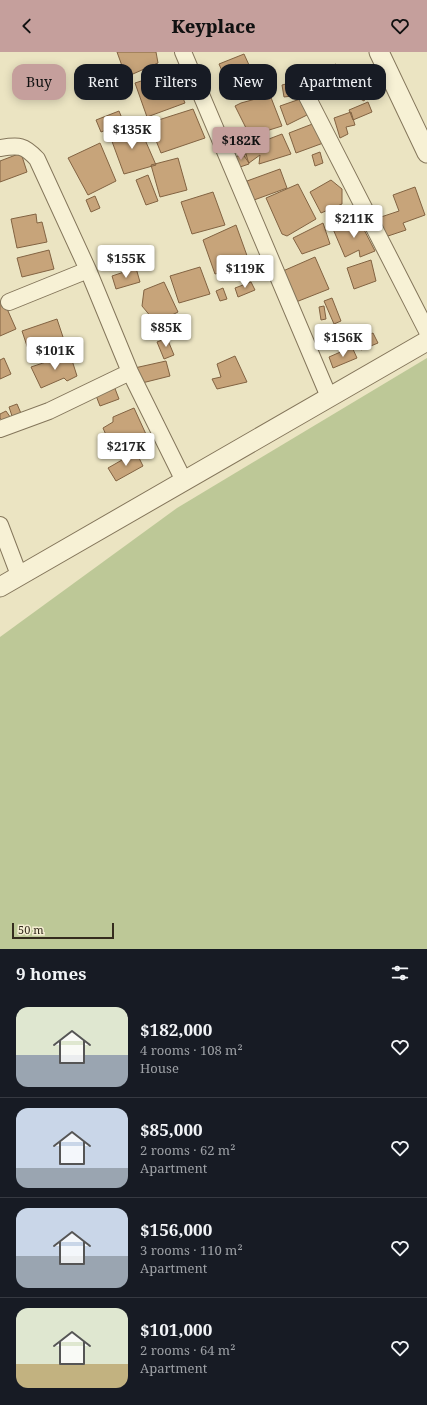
<!DOCTYPE html>
<html lang="en">
<head>
<meta charset="utf-8">
<style>
  :root { --surface:#171b24; --page:#242831; --text:#f1f3f6; --muted:#9ea1a6; --line:#363941; --accent:#c59f9c }
  body { margin:0; font-family:"Noto Serif",serif; background:var(--page); color:var(--text); height:100vh; display:flex; flex-direction:column; font-size:15px; white-space:nowrap }
  * { box-sizing:border-box; margin:0 }
  p { font-size:13px; color:var(--muted) }
  .icon { flex:none; width:22px; height:22px; fill:none; stroke:currentColor; stroke-width:2; stroke-linecap:round; stroke-linejoin:round }
  .map { position:relative; height:897px; overflow:hidden }
  .details { display:flex; flex-direction:column; background:var(--surface); flex:1 }
  .details>* { flex:none }
  .top-card { position:absolute; left:12px; top:12px; width:403px; height:36px; display:flex; gap:8px }
  .scale { position:absolute; left:12px; bottom:10px; width:102px; box-sizing:border-box; padding-left:4px; border:2px solid #352c1e; border-top:0; font-size:11px; line-height:14px; white-space:nowrap; color:#352c1e; -webkit-text-stroke:3px #f3edd1; paint-order:stroke }
  .price { position:absolute; translate:-50% -34px; padding:0 9px; border-radius:4px; background:#fff; color:#222; font-size:13px; line-height:26px; filter:drop-shadow(0 1px 2px #0008) }
  .price::after { content:''; position:absolute; left:50%; top:24px; width:12px; height:9px; margin-left:-6px; background:inherit; clip-path:polygon(0 0,100% 0,50% 100%) }
  .price.active { background:var(--accent); color:#111 }
  ul { padding:0; list-style:none }
  li { display:flex; align-items:center; gap:12px; height:100px; padding:0 16px }
  li+li { border-top:1px solid var(--line) }
  li span { display:grid; place-items:center; flex:none; width:112px; height:80px; border-radius:12px; color:#555 }
  li>.icon { margin-inline-start:auto }
  span .icon { width:48px; height:48px; fill:#fffc; stroke-width:1 }
  li b { font-size:17px }
  h2 { display:flex; justify-content:space-between; align-items:center; height:48px; padding:0 16px; font-size:17px }
  .chip { padding:0 14px; border-radius:12px; background:var(--surface); box-shadow:0 2px 10px #0003; font-size:14px; line-height:36px }
  .chip.active { background:var(--accent); color:#111 }
  header { display:flex; justify-content:space-between; align-items:center; height:52px; padding:0 16px; background:var(--accent); color:#111; font-size:18px; font-weight:800 }
  .map>svg:first-child { display:block }
  .green { fill:#bdc897 }
  .building { fill:#c7a47a; stroke:#826342 }
  .lines { fill:none; stroke-linecap:round; stroke-linejoin:round }
  .minor-casing { stroke:#84765b; stroke-width:18 }
  .tertiary-casing { stroke:#84765b; stroke-width:21 }
  .minor { stroke:#f7f1d5; stroke-width:16 }
  .tertiary { stroke:#f7f1d5; stroke-width:19 }
</style>
</head>
<body>
<header><svg class="icon" aria-label="back" viewBox="0 0 24 24"><path d="M15 5l-7 7 7 7"/></svg>Keyplace<svg class="icon" aria-label="heart" viewBox="0 0 24 24"><path d="M12 20l-8-8c-3-5 5-10 8-4 3-6 11-1 8 4z"/></svg></header>
<div class="map">
<svg width="427" height="897" viewBox="0 0 427 897">
  <rect width="100%" height="100%" fill="#ebe4c2"/>
  <path class="green" d="M 427,306 L 427,897 L 0,897 L 0,585 L 177,456 Z"/>
  <path class="building" d="M 117,0 L 156,0 L 158,11 L 126,25 Z
    M 244,2 L 259,35 L 234,47 L 219,12 Z
    M 336,12 L 338,20 L 329,23 L 327,16 Z
    M 357,18 L 362,26 L 353,30 L 349,22 Z
    M 172,19 L 185,51 L 147,65 L 135,31 Z
    M 290,31 L 292,44 L 284,45 L 282,33 Z
    M 357,34 L 369,40 L 364,49 L 353,43 Z
    M 270,43 L 282,74 L 250,84 L 235,54 L 241,51 Z
    M 303,46 L 309,62 L 287,73 L 280,54 Z
    M 368,50 L 372,60 L 353,68 L 349,58 Z
    M 193,57 L 205,86 L 161,101 L 149,71 Z
    M 119,59 L 124,71 L 101,80 L 96,68 Z
    M 351,60 L 355,73 L 346,75 L 348,82 L 340,86 L 334,66 Z
    M 315,71 L 326,90 L 296,101 L 289,81 Z
    M 139,74 L 156,113 L 124,122 L 110,84 Z
    M 282,82 L 291,102 L 259,112 L 260,103 L 249,111 L 240,98 Z
    M 100,91 L 116,129 L 88,143 L 68,106 Z
    M 320,100 L 323,111 L 315,114 L 312,103 Z
    M 21,101 L 27,120 L 0,130 L 0,109 Z
    M 246,102 L 249,112 L 237,116 L 234,105 Z
    M 178,106 L 187,138 L 160,145 L 151,113 Z
    M 280,117 L 287,136 L 254,148 L 247,129 Z
    M 148,123 L 158,149 L 146,153 L 136,128 Z
    M 331,128 L 342,137 L 342,152 L 321,161 L 310,140 Z
    M 298,132 L 316,167 L 287,184 L 282,182 L 266,146 Z
    M 415,135 L 425,163 L 403,171 L 406,178 L 385,185 L 378,166 L 399,159 L 393,143 Z
    M 213,140 L 225,173 L 192,182 L 181,150 Z
    M 95,144 L 100,156 L 91,160 L 86,148 Z
    M 36,162 L 37,171 L 42,170 L 47,190 L 17,196 L 11,167 Z
    M 358,166 L 375,199 L 360,205 L 359,198 L 345,205 L 333,177 Z
    M 323,171 L 330,192 L 302,202 L 293,186 Z
    M 236,173 L 250,212 L 215,222 L 203,188 Z
    M 49,198 L 54,217 L 22,225 L 17,206 Z
    M 315,205 L 329,237 L 296,250 L 283,219 Z
    M 371,208 L 376,229 L 354,237 L 347,216 Z
    M 200,215 L 210,242 L 179,251 L 170,224 Z
    M 136,216 L 140,230 L 116,237 L 112,224 Z
    M 164,230 L 178,260 L 154,272 L 152,266 L 142,254 L 144,238 Z
    M 251,230 L 255,238 L 238,245 L 235,236 Z
    M 223,236 L 227,247 L 220,249 L 216,239 Z
    M 332,246 L 341,269 L 334,272 L 324,249 Z
    M 4,250 L 16,277 L 0,284 L 0,252 Z
    M 324,254 L 326,267 L 321,268 L 319,255 Z
    M 57,267 L 67,297 L 32,309 L 22,279 Z
    M 348,274 L 354,290 L 345,293 L 340,277 Z
    M 373,281 L 378,291 L 361,298 L 357,288 Z
    M 167,286 L 174,303 L 164,307 L 157,290 Z
    M 352,295 L 357,306 L 333,316 L 329,305 Z
    M 70,302 L 77,324 L 67,329 L 64,326 L 41,336 L 31,315 Z
    M 235,304 L 247,330 L 217,337 L 212,327 L 221,325 L 217,312 Z
    M 4,306 L 11,322 L 0,327 L 0,308 Z
    M 166,309 L 170,324 L 134,333 L 130,317 Z
    M 114,334 L 119,347 L 100,354 L 95,341 Z
    M 17,352 L 23,366 L 14,370 L 9,355 Z
    M 134,356 L 150,391 L 115,404 L 103,376 L 113,370 L 113,365 Z
    M 6,359 L 15,372 L 8,377 L 0,366 L 0,362 Z
    M 136,400 L 143,414 L 116,429 L 108,416 Z"/>
  <g class="lines">
    <g class="minor-casing">
      <path id="minor" d="M 183,0 L 329,345
        M 297,25 L 427,279
        M 0,96 C 19,93 24,93 37,107 L 88,218 L 130,320 L 184,429
        M 9,250 L 88,218
        M 0,377 L 49,359 L 130,320
        M 0,473 L 19,523"/>
    </g>
    <g class="tertiary-casing">
      <path id="tertiary" d="M 379,0 L 427,101
        M 0,535 L 427,289"/>
    </g>
    <use href="#minor" class="minor"/>
    <use href="#tertiary" class="tertiary"/>
  </g>
</svg>
<div class="scale">50 m</div>
<b class="price" style="left:132px;top:98px">$135K</b>
<b class="price active" style="left:241px;top:109px">$182K</b>
<b class="price" style="left:354px;top:187px">$211K</b>
<b class="price" style="left:126px;top:227px">$155K</b>
<b class="price" style="left:245px;top:237px">$119K</b>
<b class="price" style="left:166px;top:296px">$85K</b>
<b class="price" style="left:343px;top:306px">$156K</b>
<b class="price" style="left:55px;top:319px">$101K</b>
<b class="price" style="left:126px;top:415px">$217K</b>
<div class="top-card">
<a class="chip active">Buy</a>
<a class="chip">Rent</a>
<a class="chip">Filters</a>
<a class="chip">New</a>
<a class="chip">Apartment</a>
</div>
</div>
<section class="details">
<h2>9 homes<svg class="icon" aria-label="filters" viewBox="0 0 24 24"><path d="M4 7h16M4 17h16"/><circle cx="9" cy="7" r="2"/><circle cx="15" cy="17" r="2"/></svg></h2>
<ul>
<li><span style="background:linear-gradient(#dfe7d0 60%,#9aa5b1 0)"><svg class="icon" aria-label="home" viewBox="0 0 24 24"><path d="M3 11l9-7 9 7M6 9v11h12V9"/></svg></span><div><b>$182,000</b><p>4 rooms · 108 m²</p><p>House</p></div><svg class="icon" aria-label="heart" viewBox="0 0 24 24"><path d="M12 20l-8-8c-3-5 5-10 8-4 3-6 11-1 8 4z"/></svg></li>
<li><span style="background:linear-gradient(#c9d6e8 75%,#9aa5b1 0)"><svg class="icon" aria-label="home" viewBox="0 0 24 24"><path d="M3 11l9-7 9 7M6 9v11h12V9"/></svg></span><div><b>$85,000</b><p>2 rooms · 62 m²</p><p>Apartment</p></div><svg class="icon" aria-label="heart" viewBox="0 0 24 24"><path d="M12 20l-8-8c-3-5 5-10 8-4 3-6 11-1 8 4z"/></svg></li>
<li><span style="background:linear-gradient(#c9d6e8 60%,#9aa5b1 0)"><svg class="icon" aria-label="home" viewBox="0 0 24 24"><path d="M3 11l9-7 9 7M6 9v11h12V9"/></svg></span><div><b>$156,000</b><p>3 rooms · 110 m²</p><p>Apartment</p></div><svg class="icon" aria-label="heart" viewBox="0 0 24 24"><path d="M12 20l-8-8c-3-5 5-10 8-4 3-6 11-1 8 4z"/></svg></li>
<li><span style="background:linear-gradient(#dfe7d0 70%,#c2b280 0)"><svg class="icon" aria-label="home" viewBox="0 0 24 24"><path d="M3 11l9-7 9 7M6 9v11h12V9"/></svg></span><div><b>$101,000</b><p>2 rooms · 64 m²</p><p>Apartment</p></div><svg class="icon" aria-label="heart" viewBox="0 0 24 24"><path d="M12 20l-8-8c-3-5 5-10 8-4 3-6 11-1 8 4z"/></svg></li>
</ul>
</section>
</body>
</html>
